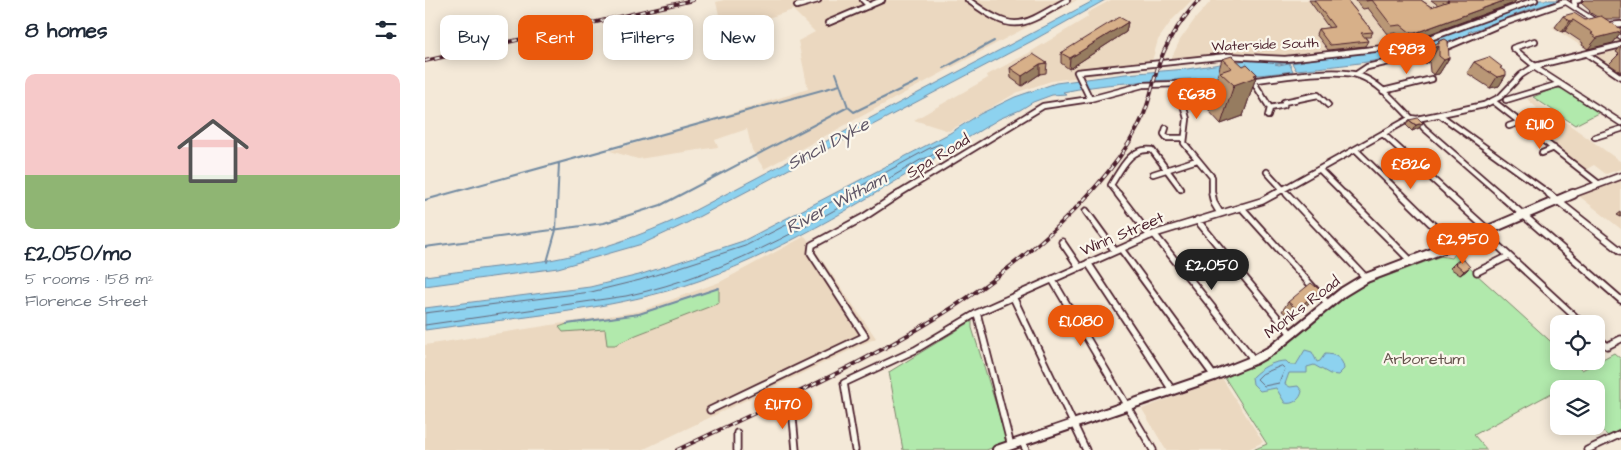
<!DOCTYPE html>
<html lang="en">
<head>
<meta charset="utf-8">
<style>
  :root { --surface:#fff; --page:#f2f2f3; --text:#1f2937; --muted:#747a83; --line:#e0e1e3; --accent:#ea580c }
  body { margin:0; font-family:"Architects Daughter",sans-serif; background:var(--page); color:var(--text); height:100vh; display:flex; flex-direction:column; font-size:19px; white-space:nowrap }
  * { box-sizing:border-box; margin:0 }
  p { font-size:16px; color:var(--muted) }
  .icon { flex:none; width:28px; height:28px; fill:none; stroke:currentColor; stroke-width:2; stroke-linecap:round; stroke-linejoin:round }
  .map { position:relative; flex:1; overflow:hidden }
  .details { display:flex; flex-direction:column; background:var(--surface); width:425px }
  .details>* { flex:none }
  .hud { position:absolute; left:15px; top:15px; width:475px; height:45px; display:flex; gap:10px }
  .fabs { position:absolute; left:1125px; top:315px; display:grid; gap:10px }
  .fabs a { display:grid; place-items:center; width:55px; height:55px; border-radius:10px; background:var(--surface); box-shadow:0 2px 12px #0003; font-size:25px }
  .price { position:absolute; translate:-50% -42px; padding:0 11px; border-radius:18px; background:var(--accent); color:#fff; font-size:16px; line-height:32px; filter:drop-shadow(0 1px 2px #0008) }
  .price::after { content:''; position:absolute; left:50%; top:30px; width:15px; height:11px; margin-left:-8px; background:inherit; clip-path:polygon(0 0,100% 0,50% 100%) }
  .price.active { background:#222; color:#fff }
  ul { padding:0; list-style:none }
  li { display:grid; align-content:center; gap:10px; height:265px; padding:0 25px }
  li+li { border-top:1px solid var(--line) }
  li span { display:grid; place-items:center; height:155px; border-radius:10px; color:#555 }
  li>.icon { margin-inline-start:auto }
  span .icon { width:90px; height:90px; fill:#fffc; stroke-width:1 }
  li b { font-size:21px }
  h2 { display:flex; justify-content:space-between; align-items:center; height:60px; padding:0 25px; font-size:21px }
  .tag { padding:0 18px; border-radius:10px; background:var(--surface); box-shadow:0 2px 12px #0003; font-size:18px; line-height:45px }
  .tag.active { background:var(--accent); color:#fff }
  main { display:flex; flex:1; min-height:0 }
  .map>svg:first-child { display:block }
  .built { fill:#ebd8c0 }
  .green { fill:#b1e9ac; stroke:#7e846c }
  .water { fill:#8dd2ef; stroke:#728aa1 }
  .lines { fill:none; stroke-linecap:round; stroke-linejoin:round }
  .shore { stroke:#656779; stroke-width:1 }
  .stream { stroke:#728aa1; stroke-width:2 }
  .street-far1-casing { stroke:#4a1f2b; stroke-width:8 }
  .street-casing { stroke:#4a1f2b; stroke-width:9 }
  .secondary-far1-casing { stroke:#4a1f2b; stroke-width:9 }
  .secondary-casing { stroke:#4a1f2b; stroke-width:12 }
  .primary-casing { stroke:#4a1f2b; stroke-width:3 }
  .street-far1 { stroke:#fbf7ec; stroke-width:4.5 }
  .street { stroke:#fbf7ec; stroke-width:5.5 }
  .secondary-far1 { stroke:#fbf7ec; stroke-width:6 }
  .secondary { stroke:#fbf7ec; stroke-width:8 }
  .primary { fill:#fbf7ec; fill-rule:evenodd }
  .rail-casing { stroke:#4a1f2b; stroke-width:4 }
  .rail { stroke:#fbf7ec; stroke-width:2; stroke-dasharray:5; stroke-linecap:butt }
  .wall { fill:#b99776; stroke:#4a1f2b }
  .shaded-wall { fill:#967b60; stroke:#4a1f2b }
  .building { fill:#d7b089; stroke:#4a1f2b }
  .labels { text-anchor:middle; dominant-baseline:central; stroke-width:4.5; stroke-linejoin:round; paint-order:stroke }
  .far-street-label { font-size:14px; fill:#4a1f2b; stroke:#fbf7ec }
  .street-label { font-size:16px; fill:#4a1f2b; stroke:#fbf7ec }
  .park-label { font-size:16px; fill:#64524b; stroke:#fbf7ec }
  .water-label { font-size:18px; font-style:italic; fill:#5e5566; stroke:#fbf7ec }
</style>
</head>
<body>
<main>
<section class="details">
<h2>8 homes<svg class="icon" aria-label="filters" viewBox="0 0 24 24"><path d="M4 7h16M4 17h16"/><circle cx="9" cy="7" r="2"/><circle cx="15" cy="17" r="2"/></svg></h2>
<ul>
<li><span style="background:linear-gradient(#f6c9c9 65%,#8fb573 0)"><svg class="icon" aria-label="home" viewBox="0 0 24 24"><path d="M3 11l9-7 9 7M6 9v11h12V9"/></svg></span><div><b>£2,050/mo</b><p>5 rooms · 158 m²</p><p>Florence Street</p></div></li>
</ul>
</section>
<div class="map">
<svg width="1196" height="450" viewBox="0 0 1196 450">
  <rect width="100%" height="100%" fill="#f4e9d8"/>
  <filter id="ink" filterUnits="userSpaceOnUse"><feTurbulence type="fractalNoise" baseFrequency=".02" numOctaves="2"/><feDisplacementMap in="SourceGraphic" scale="10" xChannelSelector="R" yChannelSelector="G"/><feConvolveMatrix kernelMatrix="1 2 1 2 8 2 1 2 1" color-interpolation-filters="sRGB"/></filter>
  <g filter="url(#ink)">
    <path class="built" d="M 299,0 L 652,0 L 339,169 L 327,150 L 322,129 L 290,140 L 293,147 L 213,159 L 185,151 L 383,89 L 373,41 L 390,32 L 368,10 L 298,32 L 291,2 Z
      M 686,0 L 767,0 L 747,20 L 733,40 L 725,68 L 626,81 L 593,92 L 524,131 L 489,120 L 563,78 L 562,75 L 602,54 L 663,17 L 662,13 Z
      M 787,0 L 1115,0 L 984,47 L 851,61 L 810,59 L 749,65 L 746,59 L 755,40 L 770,19 Z
      M 1157,18 L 1196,42 L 1196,79 L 1162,55 L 1161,49 L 1127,27 Z
      M 1106,97 L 1196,162 L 1196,169 L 1181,174 L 1169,165 L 1160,170 L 1089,115 L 1112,108 L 1102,99 Z
      M 1196,180 L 1196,229 L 1154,196 L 1158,194 L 1157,193 L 1179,184 Z
      M 380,236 L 451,338 L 217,450 L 0,450 L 0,345 L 215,311 L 295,282 Z
      M 797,378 L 838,442 L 822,450 L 741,450 L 717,409 Z"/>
    <path class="green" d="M 1130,88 L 1140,89 L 1175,112 L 1150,125 L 1108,97 Z
      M 1029,254 L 1134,349 L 1134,361 L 1148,361 L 1157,370 L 1189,353 L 1196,359 L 1196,429 L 1183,436 L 1171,425 L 1171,389 L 1134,389 L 1049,435 L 1062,450 L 828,450 L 842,444 L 800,378 L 847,356 L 840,352 L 916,298 L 941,284 L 1016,256 L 1026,258 Z
      M 294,288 L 294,303 L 211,335 L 190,345 L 182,345 L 180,329 L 138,332 L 134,327 L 142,324 L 214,314 Z
      M 547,321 L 547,328 L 583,443 L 561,450 L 478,450 L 464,372 Z"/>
    <path class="water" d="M 670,0 L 680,0 L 607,41 L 258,225 L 217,244 L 133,268 L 0,286 L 0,276 C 42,270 84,266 125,260 C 171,252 217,235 259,216 Z
      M 1115,0 L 1142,0 C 1106,5 1076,22 1043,32 L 1045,34 C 989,59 931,64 871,70 L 867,63 L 879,61 L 850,64 L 854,65 L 864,63 L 868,71 C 792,82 714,76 638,92 L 641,94 L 627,95 L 608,102 L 595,110 L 574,119 L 508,159 L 508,162 L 499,164 C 418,213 334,265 242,291 C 166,312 79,319 0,330 L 0,308 L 165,287 L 214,275 L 318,241 L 525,133 L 555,114 L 590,97 L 631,83 L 700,74 L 762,69 L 822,60 L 851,61 L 984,47 Z
      M 880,350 L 887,352 L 892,362 L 895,361 L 900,354 C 910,354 918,358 919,369 L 913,375 L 905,374 L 889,365 L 882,367 L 882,373 L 864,373 L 860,384 L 865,387 L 873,386 L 877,391 C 876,399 868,405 860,403 L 851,388 L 835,391 L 828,384 L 827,377 C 836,368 848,361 861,361 L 865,365 L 871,365 Z"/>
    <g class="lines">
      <path class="shore" d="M 0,313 L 166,292 L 215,280 L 320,246 L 414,198 L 503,149 L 514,144 L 517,145 C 514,152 504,158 497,159 C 404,214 309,273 201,296 L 0,325
        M 857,366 L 860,369 L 854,383 L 839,386 L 832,379 L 837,374 Z"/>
      <path class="stream" d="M 519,68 L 569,41
        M 411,73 L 423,107 L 429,112 L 493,81
        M 0,200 L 415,85
        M 0,247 L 179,223 L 236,205 L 423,107
        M 122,262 L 131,230 L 134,163
        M 142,324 L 214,314 L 294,288"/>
      <g class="street-far1-casing">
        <path id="street-far1" d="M 438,0 L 444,6
          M 543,0 C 590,34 594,28 642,0
          M 1150,5 L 1149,1 L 1154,0
          M 372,6 L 393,0
          M 403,23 L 457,0
          M 1184,25 L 1196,24
          M 1110,41 L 1088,48 L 1110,66
          M 1017,49 L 1076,24 L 1140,2
          M 1162,54 L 1196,77
          M 1109,67 L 1196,123
          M 933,73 L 942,67 L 999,54
          M 823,81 C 849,78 913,67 935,76 C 956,84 971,103 986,118 L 992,119 L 999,128 L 1076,195
          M 828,81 L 845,108 L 843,116
          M 753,85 L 762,119 L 759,143 L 787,177 L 787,195
          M 958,91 L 1007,79
          M 665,99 L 652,72 L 803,56 L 860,59 L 986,45 L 1110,0
          M 1081,100 L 1134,84
          M 1068,101 L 1174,184
          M 845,108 L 859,105 L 859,102 L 893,95 L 903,105
          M 1015,115 L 1126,195
          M 992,119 L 1059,105 L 1075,97 L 1096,75 L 1110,66 L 1196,45
          M 1084,126 L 1096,122
          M 741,128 L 739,134 L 742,138 L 758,138
          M 958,134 L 1025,195
          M 1170,137 L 1196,129
          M 931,150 L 977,195
          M 1117,153 L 1129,148
          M 895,170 L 920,195
          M 842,172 L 863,195
          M 728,174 L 772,160
          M 472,195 L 618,106 L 665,99 L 718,85 L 795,83
          M 694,195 L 686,185 C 696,169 705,147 727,150 L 756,189
          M 848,195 L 986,118"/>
      </g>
      <g class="street-casing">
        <path id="street" d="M 693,194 L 725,236
          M 787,194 L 789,203 L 795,213
          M 862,194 L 941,278
          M 919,194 L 986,261
          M 976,194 L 1028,245
          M 1023,194 L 1063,230
          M 1074,194 L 1196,300
          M 1124,194 L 1196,251
          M 816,207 L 903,304
          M 661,211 L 690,251
          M 772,220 L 867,335
          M 1058,232 L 1158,324
          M 729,234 L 829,360
          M 637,242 L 654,267
          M 696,249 L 789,376
          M 663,263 L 747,390
          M 1052,272 L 1084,256
          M 627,279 L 728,450
          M 588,297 L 661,450
          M 552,313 L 586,446
          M 1171,336 L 1182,346 L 1196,339
          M 367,408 L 371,450
          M 285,410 L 440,336 L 386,253 L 387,245 L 439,217 L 474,194
          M 312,433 L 312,450
          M 597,442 L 601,450
          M 430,450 L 419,383 L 490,350 L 552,313 L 729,234 L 837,201 L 850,194
          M 1162,450 L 1196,434"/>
      </g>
      <g class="secondary-far1-casing">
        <path id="secondary-far1" d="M 1145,195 L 1196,176"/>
      </g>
      <g class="secondary-casing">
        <path id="secondary" d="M 572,450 L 789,376 L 829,360 L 847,350 L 918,292 L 941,278 L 1028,245 L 1148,194"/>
      </g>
      <g class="primary-casing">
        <path id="primary" d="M 1134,0 L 1141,0 L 1196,35 L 1196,40 Z"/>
      </g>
      <use href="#street-far1" class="street-far1"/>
      <use href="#street" class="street"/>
      <use href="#secondary-far1" class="secondary-far1"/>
      <use href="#secondary" class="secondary"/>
      <use href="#primary" class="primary"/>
      <g class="rail-casing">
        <path id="rail" d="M 0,61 L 268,0
          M 252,450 C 406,376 573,308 683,172 C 697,155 710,135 719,114 C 725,99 728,83 733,67 C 741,41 756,20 774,0"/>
      </g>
      <use href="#rail" class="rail"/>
    </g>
    <path class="wall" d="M 884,0 L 922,0 L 948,32 L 945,37 L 940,37 L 943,41 L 940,46 L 903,50 L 891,34 L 893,29 L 904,28 Z
      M 930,0 L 996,0 L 1006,7 L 1013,5 L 1006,0 L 1091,0 L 1089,3 L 985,41 L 982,41 L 971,33 L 963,34 L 943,8 L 938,9 Z
      M 1159,0 L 1196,0 L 1196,19 L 1180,19 L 1196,33 L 1188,43 L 1163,49 L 1157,45 L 1158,43 L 1140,31 L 1137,32 L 1130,27 L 1138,16 L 1160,20 L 1172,17 L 1164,12 L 1165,11 L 1156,3 Z
      M 703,22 L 701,32 L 644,69 L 636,63 L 636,53 Z
      M 1014,41 L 1024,58 L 1014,74 L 1009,75 L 1005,72 L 1004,62 L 999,64 L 991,60 L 1000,44 L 1012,44 Z
      M 1196,46 L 1196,72 L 1184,64 L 1194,54 L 1191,52 Z
      M 797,59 L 818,66 L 832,74 L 818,116 L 796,124 L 784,111 L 787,99 L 786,98 Z
      M 1049,62 L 1076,69 L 1081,75 L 1074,86 L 1065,88 L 1042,73 Z
      M 622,63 L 621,73 L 615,74 L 597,86 L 586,78 L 585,68 Z
      M 984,120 L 994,128 L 987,131 L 981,125 Z
      M 1196,212 L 1196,217 L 1192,215 Z
      M 1030,263 L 1041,271 L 1035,275 L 1025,268 Z
      M 889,299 L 866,318 L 857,311 L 863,302 Z"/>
    <path class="shaded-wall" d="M 1081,0 L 1091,0 L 1089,3 L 985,41 L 990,33 Z
      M 1148,20 L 1140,31 L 1137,32 L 1145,21 Z
      M 703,22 L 701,32 L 644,69 L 645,58 Z
      M 1196,31 L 1196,33 L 1188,43 L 1163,49 L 1172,38 Z
      M 1014,46 L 1004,62 L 999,64 L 1008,48 Z
      M 1024,58 L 1014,74 L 1009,75 L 1019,60 Z
      M 615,64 L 615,74 L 597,86 L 597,76 Z
      M 832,74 L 818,116 L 796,124 L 809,85 Z
      M 1081,75 L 1074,86 L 1065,88 L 1072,77 Z
      M 998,123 L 994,128 L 987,131 L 991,125 Z
      M 1045,267 L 1041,271 L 1035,275 L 1039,271 Z
      M 895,290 L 889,299 L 866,318 L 872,309 Z"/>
    <path class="building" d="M 889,0 L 922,0 L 948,32 L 936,33 L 943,41 L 905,45 L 893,29 L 909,27 Z
      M 941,0 L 996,0 L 1006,7 L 1024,1 L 1022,0 L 1081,0 L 990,33 L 986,33 L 976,25 L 967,26 L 947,0 L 941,1 Z
      M 1149,13 L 1160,20 L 1176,16 L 1196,29 L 1196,31 L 1195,31 L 1196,32 L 1172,38 L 1166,34 L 1168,33 L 1148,20 L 1145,21 L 1138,16 Z
      M 694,17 L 703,22 L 645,58 L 636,53 Z
      M 1020,39 L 1023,41 L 1024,58 L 1019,60 L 1014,56 L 1014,46 L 1008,48 L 1000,44 L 1014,44 L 1014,41 Z
      M 608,54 L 622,63 L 615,64 L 597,76 L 585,68 Z
      M 807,56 L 818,66 L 822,64 L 832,74 L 829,75 L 831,77 L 809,85 L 795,72 L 807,68 L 797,59 Z
      M 1064,57 L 1077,67 L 1075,68 L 1081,72 L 1081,75 L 1072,77 L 1049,62 Z
      M 993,118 L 998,123 L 991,125 L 984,120 Z
      M 1034,260 L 1039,260 L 1045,267 L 1039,271 L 1030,263 Z
      M 886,283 L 895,290 L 872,309 L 863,302 Z"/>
  </g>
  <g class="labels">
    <g class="far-street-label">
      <text transform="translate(840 45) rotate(-2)">Waterside South</text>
    </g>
    <g class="street-label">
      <text transform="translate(513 156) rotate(-31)">Spa Road</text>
      <text transform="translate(697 234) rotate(-23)">Winn Street</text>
      <text transform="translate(877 307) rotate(-38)">Monks Road</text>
    </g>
    <g class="park-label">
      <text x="999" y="359">Arboretum</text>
    </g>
    <g class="water-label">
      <text transform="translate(403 144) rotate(-28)">Sincil Dyke</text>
      <text transform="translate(411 203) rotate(-28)">River Witham</text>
    </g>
  </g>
</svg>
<div class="fabs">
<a><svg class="icon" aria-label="locate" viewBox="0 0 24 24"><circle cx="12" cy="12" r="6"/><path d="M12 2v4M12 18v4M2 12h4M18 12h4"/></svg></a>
<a><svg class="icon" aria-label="layers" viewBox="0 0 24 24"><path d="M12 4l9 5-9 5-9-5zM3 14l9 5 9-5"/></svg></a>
</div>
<b class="price" style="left:982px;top:75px">£983</b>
<b class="price" style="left:772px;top:120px">£638</b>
<b class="price" style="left:1115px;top:150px">£1,110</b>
<b class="price" style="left:986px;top:190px">£826</b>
<b class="price" style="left:1038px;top:265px">£2,950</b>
<b class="price active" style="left:787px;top:291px">£2,050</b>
<b class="price" style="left:656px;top:347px">£1,080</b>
<b class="price" style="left:358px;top:430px">£1,170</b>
<div class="hud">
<a class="tag">Buy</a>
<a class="tag active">Rent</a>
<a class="tag">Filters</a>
<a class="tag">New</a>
</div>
</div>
</main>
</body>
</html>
